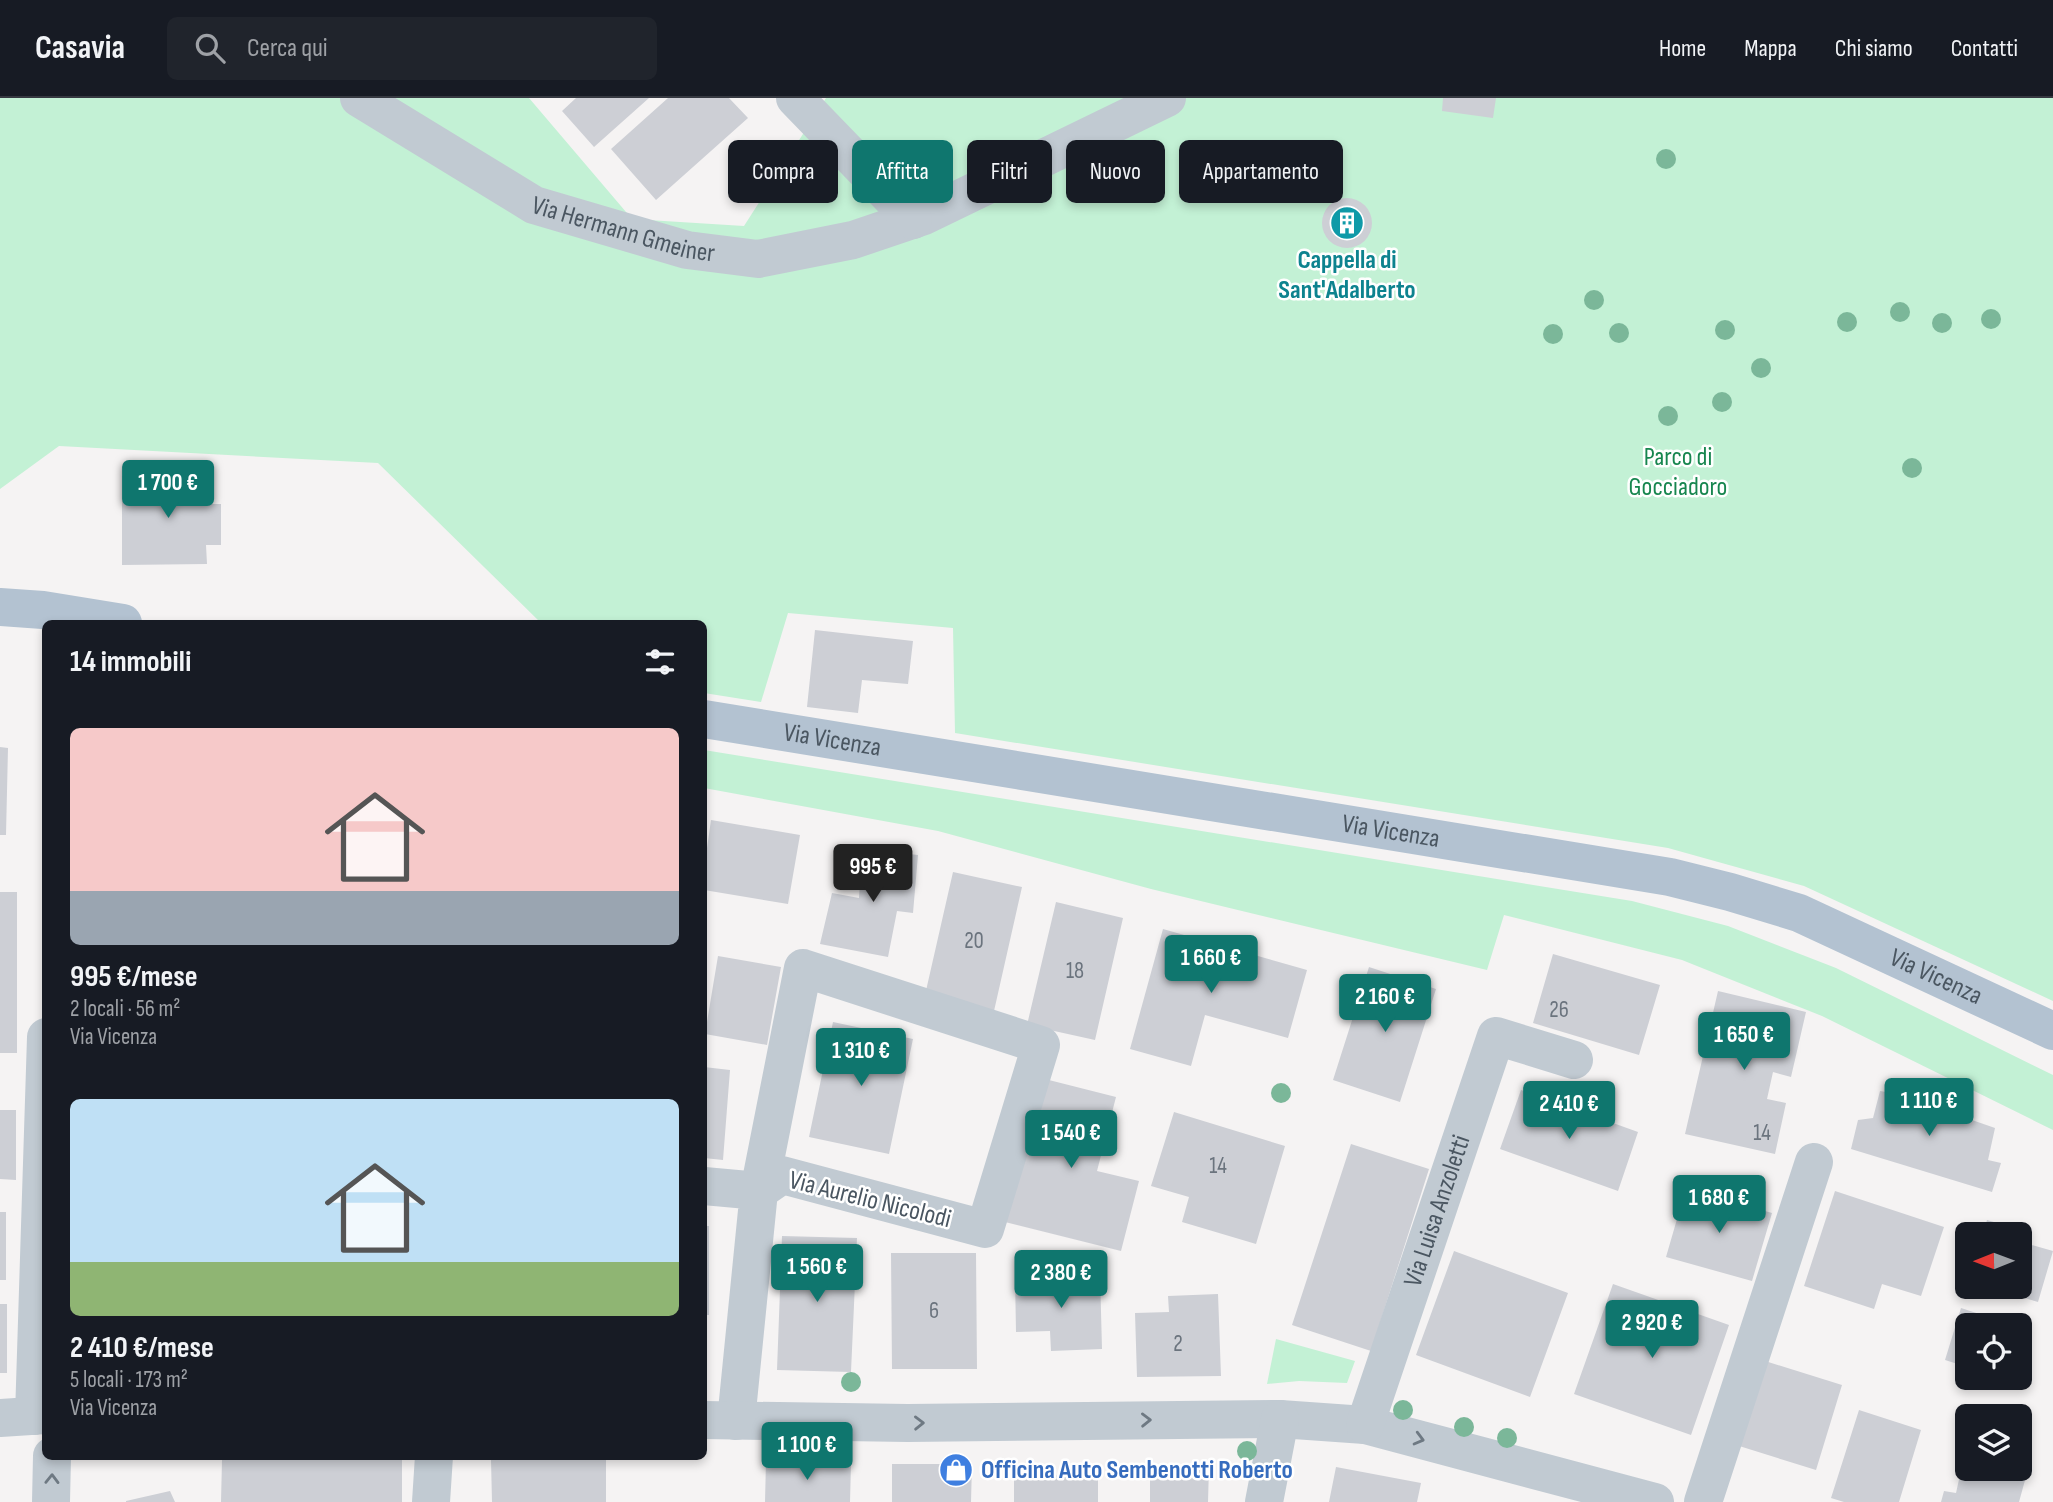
<!DOCTYPE html>
<html lang="it">
<head>
<meta charset="utf-8">
<style>
  :root { --surface:#171b24; --page:#20242c; --text:#f1f3f6; --muted:#9ea1a6; --line:#363941; --accent:#0f766e }
  body { margin:0; font-family:"Sofia Sans Condensed",sans-serif; background:var(--page); color:var(--text); height:100vh; display:flex; flex-direction:column; font-size:26px; white-space:nowrap }
  * { box-sizing:border-box; margin:0 }
  p { font-size:23px; color:var(--muted) }
  .icon { flex:none; width:38px; height:38px; fill:none; stroke:currentColor; stroke-width:2; stroke-linecap:round; stroke-linejoin:round }
  .map { position:relative; flex:1; overflow:hidden }
  .panel { position:absolute; left:42px; top:522px; width:665px; height:840px; display:flex; flex-direction:column; background:var(--surface); border-radius:10px; box-shadow:0 4px 10px #0003 }
  .panel>* { flex:none }
  .top-card { position:absolute; left:728px; top:42px; width:665px; height:63px; display:flex; gap:14px }
  .needle { width:46px; rotate:269deg }
  .fabs { position:absolute; left:1955px; top:1124px; display:grid; gap:14px }
  .fabs a { display:grid; place-items:center; width:77px; height:77px; border-radius:10px; background:var(--surface); box-shadow:0 4px 10px #0003; font-size:35px }
  .price { position:absolute; translate:-50% -60px; padding:0 16px; border-radius:7px; background:var(--accent); color:#fff; font-size:23px; line-height:46px; filter:drop-shadow(0 2px 4px #0008) }
  .price::after { content:''; position:absolute; left:50%; top:42px; width:21px; height:16px; margin-left:-10px; background:inherit; clip-path:polygon(0 0,100% 0,50% 100%) }
  .price.selected { background:#222; color:#fff }
  ul { padding:0; list-style:none }
  li { display:grid; align-content:center; gap:14px; height:371px; padding:0 28px }
  li span { display:grid; place-items:center; height:217px; border-radius:10px; color:#555 }
  li>.icon { margin-inline-start:auto }
  span .icon { width:126px; height:126px; fill:#fffc; stroke-width:1 }
  li b { font-size:30px }
  h2 { display:flex; justify-content:space-between; align-items:center; height:84px; padding:0 28px; font-size:30px }
  .pill { padding:0 24px; border-radius:10px; background:var(--surface); box-shadow:0 4px 10px #0003; font-size:24px; line-height:63px }
  .pill.selected { background:var(--accent); color:#fff }
  header { display:flex; align-items:center; gap:42px; box-sizing:border-box; height:98px; padding:0 35px; background:var(--surface); border-bottom:2px solid var(--line) }
  header strong { font-size:33px }
  nav { display:flex; gap:38px; margin-inline-start:auto; font-size:24px }
  .search { width:490px; height:63px; background:var(--page); display:flex; align-items:center; gap:18px; box-sizing:border-box; padding:0 24px; border-radius:10px; color:var(--muted); font-size:26px }
  .map>svg:first-child { display:block }
  .green { fill:#c3f1d5 }
  .building { fill:#cdcfd5 }
  .lines { fill:none; stroke-linecap:round; stroke-linejoin:round }
  .minor { stroke:#c1cad2; stroke-width:38 }
  .major { stroke:#b3c2d1; stroke-width:38 }
  .tree { fill:#7bb799 }
  .oneway { stroke:#6e7983 }
  .labels { text-anchor:middle; dominant-baseline:central; stroke-width:5; stroke-linejoin:round; paint-order:stroke }
  .number-label { font-size:23px; fill:#6b747e }
  .street-label { font-size:26px; fill:#4a5661; stroke:#fff }
  .culture-label { font-size:26px; font-weight:bold; fill:#0d838f; stroke:#fff }
  .park-label { font-size:26px; fill:#17864f; stroke:#fff }
  .shop-label { font-size:26px; font-weight:bold; fill:#366cbe; stroke:#fff; text-anchor:start }
</style>
</head>
<body>
<header>
<strong>Casavia</strong>
<div class="search"><svg class="icon" aria-label="search" viewBox="0 0 24 24"><circle cx="10" cy="10" r="6"/><path d="M15 15l6 6"/></svg>Cerca qui</div>
<nav><a>Home</a><a>Mappa</a><a>Chi siamo</a><a>Contatti</a></nav>
</header>
<div class="map">
<svg width="2053" height="1404" viewBox="0 0 2053 1404">
  <rect width="100%" height="100%" fill="#f5f3f3"/>
  <path class="green" d="M 0,0 L 529,0 L 632,121 L 744,128 L 826,0 L 2053,0 L 2053,903 L 1804,788 L 1668,750 L 955,635 L 953,530 L 788,515 L 761,604 L 704,595 L 704,525 L 541,525 L 378,365 L 59,348 L 0,391 Z
    M 704,652 L 1632,803 L 1728,828 L 1836,870 L 2053,977 L 2053,1032 L 1822,918 L 1682,862 L 1504,817 L 1487,872 L 1151,791 L 938,733 L 704,690 Z
    M 1276,1241 L 1355,1263 L 1347,1285 L 1299,1283 L 1267,1286 Z"/>
  <path class="building" d="M 576,0 L 649,0 L 594,49 L 562,13 Z
    M 668,0 L 729,0 L 748,20 L 656,102 L 611,51 Z
    M 1443,0 L 1496,0 L 1493,20 L 1442,13 Z
    M1322 125a25 25 0 1 1 50 0a25 25 0 1 1-50 0Z
    M 205,377 L 205,406 L 221,406 L 221,447 L 206,447 L 207,466 L 122,467 L 122,378 Z
    M 815,532 L 913,543 L 908,586 L 862,582 L 858,615 L 807,609 Z
    M 0,649 L 8,650 L 6,737 L 0,737 Z
    M 711,722 L 800,737 L 788,806 L 704,792 L 704,771 Z
    M 862,751 L 918,757 L 913,815 L 897,813 L 888,859 L 820,846 L 832,795 L 859,800 Z
    M 953,774 L 1022,789 L 994,913 L 925,897 Z
    M 0,794 L 17,794 L 17,955 L 0,955 Z
    M 1056,804 L 1123,820 L 1095,942 L 1027,927 Z
    M 1163,831 L 1307,872 L 1288,940 L 1205,917 L 1191,968 L 1130,951 Z
    M 1553,856 L 1660,887 L 1639,957 L 1533,925 Z
    M 718,858 L 781,869 L 767,947 L 705,936 Z
    M 1369,869 L 1436,891 L 1400,1004 L 1333,982 Z
    M 1718,893 L 1806,914 L 1791,979 L 1773,974 L 1767,1001 L 1786,1005 L 1775,1056 L 1685,1036 Z
    M 833,924 L 913,941 L 889,1056 L 809,1039 Z
    M 704,969 L 730,972 L 723,1062 L 704,1060 Z
    M 1041,980 L 1116,999 L 1097,1073 L 1139,1083 L 1121,1153 L 1005,1124 Z
    M 1920,991 L 1959,1006 L 1972,1022 L 1995,1030 L 1988,1062 L 2001,1065 L 1992,1094 L 1851,1051 L 1858,1022 L 1873,1020 L 1880,993 L 1898,996 Z
    M 1521,992 L 1638,1034 L 1618,1093 L 1500,1051 Z
    M 0,1012 L 16,1012 L 16,1082 L 0,1081 Z
    M 1174,1014 L 1285,1048 L 1256,1146 L 1182,1124 L 1189,1099 L 1151,1088 Z
    M 1351,1046 L 1429,1071 L 1371,1253 L 1292,1227 Z
    M 1686,1090 L 1772,1115 L 1752,1183 L 1666,1159 Z
    M 1835,1093 L 1944,1129 L 1921,1198 L 1882,1186 L 1874,1211 L 1804,1188 Z
    M 0,1114 L 6,1114 L 6,1182 L 0,1182 Z
    M 1987,1122 L 2032,1135 L 2028,1146 L 2053,1153 L 2038,1204 L 1987,1189 L 2020,1188 L 2020,1136 L 1983,1136 Z
    M 704,1128 L 709,1128 L 709,1217 L 704,1217 Z
    M 782,1138 L 857,1140 L 851,1274 L 777,1272 Z
    M 1454,1153 L 1568,1195 L 1530,1299 L 1416,1257 Z
    M 891,1155 L 976,1155 L 977,1271 L 892,1271 Z
    M 1100,1176 L 1102,1251 L 1051,1253 L 1050,1233 L 1016,1234 L 1015,1179 Z
    M 1613,1186 L 1729,1227 L 1691,1337 L 1574,1296 Z
    M 1218,1196 L 1221,1278 L 1137,1279 L 1135,1215 L 1169,1214 L 1168,1198 Z
    M 0,1206 L 7,1206 L 7,1275 L 0,1275 Z
    M 1961,1210 L 2010,1226 L 1967,1227 L 1967,1269 L 1945,1262 Z
    M 2020,1229 L 2029,1232 L 2020,1260 Z
    M 1762,1262 L 1842,1287 L 1816,1372 L 1736,1347 Z
    M 1859,1312 L 1921,1332 L 1899,1404 L 1844,1404 L 1831,1400 Z
    M 577,1358 L 606,1358 L 606,1404 L 492,1404 L 491,1362 Z
    M 1964,1359 L 1967,1360 L 1967,1370 L 2007,1370 L 2027,1375 L 2019,1404 L 1941,1404 L 1944,1393 L 1956,1395 Z
    M 222,1362 L 402,1362 L 402,1404 L 221,1404 Z
    M 766,1363 L 851,1366 L 850,1404 L 765,1404 Z
    M 892,1366 L 972,1366 L 971,1404 L 892,1404 Z
    M 1150,1368 L 1209,1369 L 1208,1404 L 1150,1404 Z
    M 1336,1369 L 1421,1385 L 1417,1404 L 1329,1404 Z
    M 1014,1377 L 1098,1378 L 1098,1404 L 1014,1404 Z
    M 170,1393 L 175,1404 L 126,1404 L 126,1403 Z"/>
  <g class="lines">
    <g class="minor">
      <path id="s1" d="M 359,0 L 534,107 L 687,152 L 758,161 L 853,142 L 924,118 L 1167,0"/>
      <path d="M 795,0 L 913,122"/>
      <path d="M 704,1088 L 759,1093 L 803,870 L 1041,947 L 985,1131 L 782,1077 L 759,1093 L 736,1323"/>
      <path d="M 34,1318 L 46,939"/>
      <path d="M 0,1320 L 46,1317"/>
      <path d="M 704,1322 L 908,1325 L 1280,1321 L 1365,1327 L 1655,1404"/>
      <path id="s2" d="M 1365,1327 L 1496,938 L 1574,962"/>
      <path d="M 51,1404 L 52,1358"/>
      <path d="M 431,1404 L 434,1358"/>
      <path d="M 1264,1404 L 1280,1321"/>
      <path d="M 1703,1404 L 1814,1064"/>
    </g>
    <g class="major">
      <path d="M 0,509 L 43,512 L 123,525"/>
      <path id="s3" d="M 704,621 L 1670,779 L 1730,794 L 1799,815 L 2053,933"/>
    </g>
  </g>
  <g class="tree">
    <circle cx="1666" cy="61" r="10"/>
    <circle cx="1594" cy="202" r="10"/>
    <circle cx="1900" cy="214" r="10"/>
    <circle cx="1991" cy="221" r="10"/>
    <circle cx="1847" cy="224" r="10"/>
    <circle cx="1942" cy="225" r="10"/>
    <circle cx="1725" cy="232" r="10"/>
    <circle cx="1619" cy="235" r="10"/>
    <circle cx="1553" cy="236" r="10"/>
    <circle cx="1761" cy="270" r="10"/>
    <circle cx="1722" cy="304" r="10"/>
    <circle cx="1668" cy="318" r="10"/>
    <circle cx="1912" cy="370" r="10"/>
    <circle cx="1281" cy="995" r="10"/>
    <circle cx="851" cy="1284" r="10"/>
    <circle cx="1403" cy="1312" r="10"/>
    <circle cx="1464" cy="1329" r="10"/>
    <circle cx="1507" cy="1340" r="10"/>
    <circle cx="1247" cy="1353" r="10"/>
  </g>
  <defs><path id="oneway-chevron" d="M-2-3.5L2.5 0L-2 3.5" fill="none" stroke-width="1.6" stroke-linecap="round" stroke-linejoin="round" transform="scale(1.75)"/></defs>
  <g class="oneway">
    <use href="#oneway-chevron" transform="translate(1146 1322) rotate(-1)"/>
    <use href="#oneway-chevron" transform="translate(919 1325) rotate(-1)"/>
    <use href="#oneway-chevron" transform="translate(1419 1341) rotate(15)"/>
    <use href="#oneway-chevron" transform="translate(52 1381) rotate(-89)"/>
  </g>
  <defs>
    <g id="building-disc" transform="scale(1.75)"><circle r="9.5" fill="#0f9aa8" stroke="#fff"/><path d="M-4-6H4V6H1V3H-1V6H-4ZM-2.5-4.3h1.7v1.8h-1.7ZM.8-4.3h1.7v1.8H.8ZM-2.5-1h1.7V.8h-1.7ZM.8-1h1.7V.8H.8Z" fill="#fff"/></g>
    <g id="shop-disc" transform="scale(1.75)"><circle r="9.5" fill="#3f7fe0" stroke="#fff"/><path d="M-5-2.5h2.3a2.7 3.5 0 0 1 5.4 0H5L5.5 6h-11ZM-1.5-2.5h3a1.5 2.3 0 0 0-3 0Z" fill="#fff"/></g>
  </defs>
  <g fill-rule="evenodd">
    <use href="#building-disc" x="1347" y="125"/>
    <use href="#shop-disc" x="956" y="1372"/>
  </g>
  <g class="labels">
    <g class="number-label">
      <text x="974" y="843">20</text>
      <text x="1075" y="873">18</text>
      <text x="1559" y="912">26</text>
      <text x="1762" y="1035">14</text>
      <text x="1218" y="1068">14</text>
      <text x="934" y="1213">6</text>
      <text x="1178" y="1246">2</text>
    </g>
    <g class="street-label">
      <text stroke="none"><textPath href="#s1" startOffset="298">Via Hermann Gmeiner</textPath></text>
      <text stroke="none"><textPath href="#s3" startOffset="130">Via Vicenza</textPath></text>
      <text stroke="none"><textPath href="#s3" startOffset="696">Via Vicenza</textPath></text>
      <text stroke="none"><textPath href="#s3" startOffset="1264">Via Vicenza</textPath></text>
      <text transform="translate(870 1102) rotate(14)">Via Aurelio Nicolodi</text>
      <text stroke="none"><textPath href="#s2" startOffset="226">Via Luisa Anzoletti</textPath></text>
    </g>
    <g class="culture-label">
      <text x="1347" y="162">Cappella di<tspan x="1347" dy="30">Sant'Adalberto</tspan></text>
    </g>
    <g class="park-label">
      <text x="1678" y="359">Parco di<tspan x="1678" dy="30">Gocciadoro</tspan></text>
    </g>
    <g class="shop-label">
      <text x="981" y="1372">Officina Auto Sembenotti Roberto</text>
    </g>
  </g>
</svg>
<div class="fabs">
<a><svg class="needle" viewBox="-14 -14 28 28"><path d="M0-13l5 13h-10z" fill="#e53935"/><path d="M0 13l5-13h-10z" fill="#9ea1a6"/></svg></a>
<a><svg class="icon" aria-label="locate" viewBox="0 0 24 24"><circle cx="12" cy="12" r="6"/><path d="M12 2v4M12 18v4M2 12h4M18 12h4"/></svg></a>
<a><svg class="icon" aria-label="layers" viewBox="0 0 24 24"><path d="M12 4l9 5-9 5-9-5zM3 14l9 5 9-5"/></svg></a>
</div>
<b class="price" style="left:168px;top:422px">1 700 €</b>
<b class="price selected" style="left:873px;top:806px">995 €</b>
<b class="price" style="left:1211px;top:897px">1 660 €</b>
<b class="price" style="left:1385px;top:936px">2 160 €</b>
<b class="price" style="left:1744px;top:974px">1 650 €</b>
<b class="price" style="left:861px;top:990px">1 310 €</b>
<b class="price" style="left:1929px;top:1040px">1 110 €</b>
<b class="price" style="left:1569px;top:1043px">2 410 €</b>
<b class="price" style="left:1071px;top:1072px">1 540 €</b>
<b class="price" style="left:1719px;top:1137px">1 680 €</b>
<b class="price" style="left:817px;top:1206px">1 560 €</b>
<b class="price" style="left:1061px;top:1212px">2 380 €</b>
<b class="price" style="left:1652px;top:1262px">2 920 €</b>
<b class="price" style="left:807px;top:1384px">1 100 €</b>
<div class="top-card">
<a class="pill">Compra</a>
<a class="pill selected">Affitta</a>
<a class="pill">Filtri</a>
<a class="pill">Nuovo</a>
<a class="pill">Appartamento</a>
</div>
<section class="panel">
<h2>14 immobili<svg class="icon" aria-label="filters" viewBox="0 0 24 24"><path d="M4 7h16M4 17h16"/><circle cx="9" cy="7" r="2"/><circle cx="15" cy="17" r="2"/></svg></h2>
<ul>
<li><span style="background:linear-gradient(#f6c9c9 75%,#9aa5b1 0)"><svg class="icon" aria-label="home" viewBox="0 0 24 24"><path d="M3 11l9-7 9 7M6 9v11h12V9"/></svg></span><div><b>995 €/mese</b><p>2 locali · 56 m²</p><p>Via Vicenza</p></div></li>
<li><span style="background:linear-gradient(#bfe0f5 75%,#8fb573 0)"><svg class="icon" aria-label="home" viewBox="0 0 24 24"><path d="M3 11l9-7 9 7M6 9v11h12V9"/></svg></span><div><b>2 410 €/mese</b><p>5 locali · 173 m²</p><p>Via Vicenza</p></div></li>
</ul>
</section>
</div>
</body>
</html>
